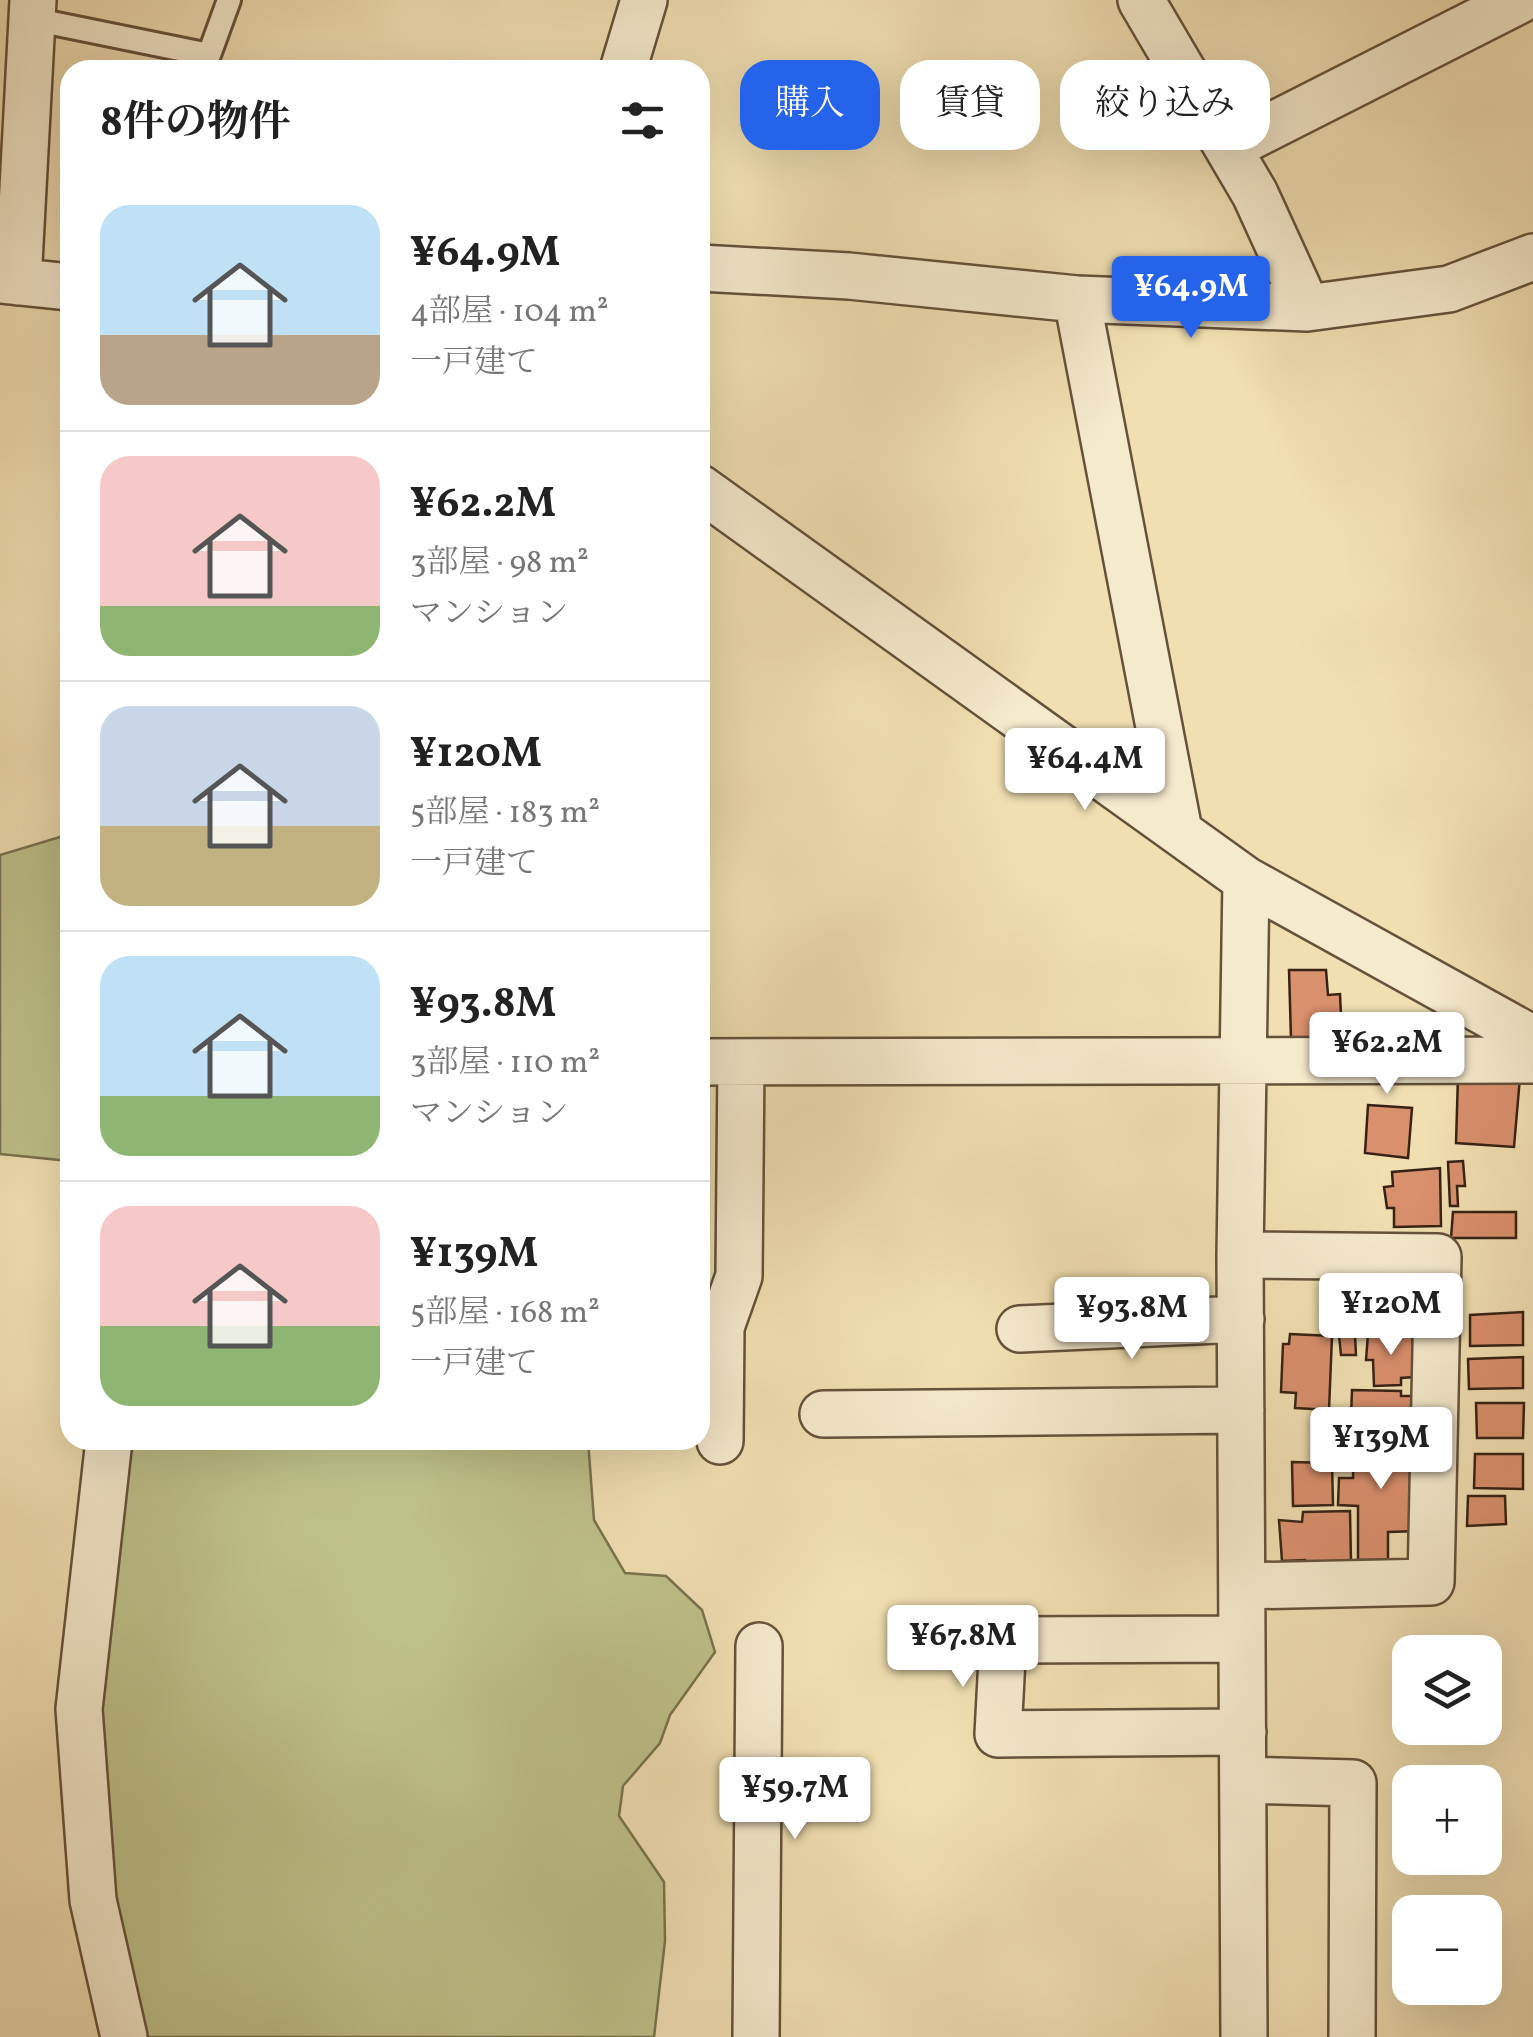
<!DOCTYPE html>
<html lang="ja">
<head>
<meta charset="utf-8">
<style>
  :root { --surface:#fff; --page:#f2f2f2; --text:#222; --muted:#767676; --line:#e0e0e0; --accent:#2563eb }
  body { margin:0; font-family:Vollkorn,"Noto Serif JP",serif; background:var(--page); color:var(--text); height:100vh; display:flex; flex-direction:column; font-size:38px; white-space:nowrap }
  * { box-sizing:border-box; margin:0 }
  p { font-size:32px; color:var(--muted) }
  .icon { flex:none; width:55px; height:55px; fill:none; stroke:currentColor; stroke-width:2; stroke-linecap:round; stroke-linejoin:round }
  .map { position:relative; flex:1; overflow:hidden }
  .sheet { position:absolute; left:60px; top:60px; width:650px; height:1390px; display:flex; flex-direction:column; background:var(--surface); border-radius:30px; box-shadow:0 10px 40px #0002 }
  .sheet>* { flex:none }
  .top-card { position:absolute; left:740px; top:60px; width:642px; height:90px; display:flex; gap:20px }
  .buttons { position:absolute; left:1392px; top:1635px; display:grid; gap:20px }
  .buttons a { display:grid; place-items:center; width:110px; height:110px; border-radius:20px; background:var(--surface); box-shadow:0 10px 40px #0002; font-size:50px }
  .price { position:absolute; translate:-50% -85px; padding:0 22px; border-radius:10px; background:#fff; color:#222; font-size:32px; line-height:65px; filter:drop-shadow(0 2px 5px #0008) }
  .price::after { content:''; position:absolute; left:50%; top:60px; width:30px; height:22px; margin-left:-15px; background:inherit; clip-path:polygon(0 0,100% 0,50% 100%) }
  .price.active { background:var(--accent); color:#fff }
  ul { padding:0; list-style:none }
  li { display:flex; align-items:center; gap:30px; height:250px; padding:0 40px }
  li+li { border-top:2px solid var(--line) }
  li span { display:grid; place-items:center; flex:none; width:280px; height:200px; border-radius:30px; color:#555 }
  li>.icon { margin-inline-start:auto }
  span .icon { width:120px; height:120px; fill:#fffc; stroke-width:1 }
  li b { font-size:42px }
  h2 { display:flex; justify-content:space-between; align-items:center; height:120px; padding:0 40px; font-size:42px }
  .tag { padding:0 35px; border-radius:30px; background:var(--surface); box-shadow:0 10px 40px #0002; font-size:35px; line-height:90px }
  .tag.active { background:var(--accent); color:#fff }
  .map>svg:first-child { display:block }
  .green { fill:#bec189; stroke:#7a724f; stroke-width:2.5 }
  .building { fill:#d9906d; stroke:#372215; stroke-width:2.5 }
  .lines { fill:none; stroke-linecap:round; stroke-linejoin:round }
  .service-casing { stroke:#66513c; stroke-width:28 }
  .minor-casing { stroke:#66513c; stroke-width:50 }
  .service { stroke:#f6eacd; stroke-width:22 }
  .minor { stroke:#f6eacd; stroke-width:45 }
</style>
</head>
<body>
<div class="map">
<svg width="1533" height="2037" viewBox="0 0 1533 2037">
  <rect width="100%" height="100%" fill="#f1dfb2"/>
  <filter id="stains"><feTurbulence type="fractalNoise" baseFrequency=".002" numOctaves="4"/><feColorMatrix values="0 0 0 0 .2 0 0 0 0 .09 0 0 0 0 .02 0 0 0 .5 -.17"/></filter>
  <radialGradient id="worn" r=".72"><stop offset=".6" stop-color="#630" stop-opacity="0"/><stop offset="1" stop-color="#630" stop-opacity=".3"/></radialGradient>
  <path class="green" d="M 70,834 L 70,1161 L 0,1154 L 0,855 Z
    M 126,1440 L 588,1440 L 594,1520 L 625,1573 L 666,1576 L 702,1610 L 715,1652 L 670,1715 L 660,1743 L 623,1786 L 619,1816 L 664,1882 L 665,1941 L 654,2037 L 140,2037 L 113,1897 L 98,1711 Z"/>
  <path class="building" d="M 1289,970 L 1326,970 L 1328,995 L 1340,994 L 1342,1038 L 1291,1039 Z
    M 1458,1076 L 1520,1077 L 1514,1147 L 1456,1143 Z
    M 1368,1105 L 1412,1108 L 1408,1158 L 1365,1153 Z
    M 1463,1161 L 1465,1186 L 1457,1186 L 1458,1206 L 1450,1206 L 1448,1162 Z
    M 1440,1168 L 1441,1226 L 1394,1227 L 1394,1208 L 1387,1208 L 1384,1187 L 1393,1186 L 1392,1172 Z
    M 1453,1212 L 1516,1212 L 1516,1238 L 1451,1238 Z
    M 1326,1280 L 1370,1280 L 1368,1326 L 1325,1327 Z
    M 1523,1312 L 1523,1345 L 1470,1346 L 1470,1315 Z
    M 1290,1334 L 1332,1336 L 1329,1410 L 1295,1408 L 1296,1393 L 1281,1392 L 1283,1344 L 1289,1344 Z
    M 1368,1334 L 1412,1334 L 1414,1377 L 1401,1378 L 1401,1385 L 1374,1386 L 1373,1360 L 1366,1360 Z
    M 1339,1335 L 1355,1335 L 1356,1355 L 1341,1355 Z
    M 1523,1357 L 1523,1388 L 1469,1389 L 1468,1359 Z
    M 1352,1390 L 1401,1391 L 1401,1396 L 1413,1396 L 1413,1420 L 1351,1417 Z
    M 1476,1403 L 1524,1403 L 1523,1438 L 1477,1438 Z
    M 1354,1433 L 1407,1434 L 1407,1464 L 1418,1464 L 1419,1531 L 1388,1532 L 1388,1560 L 1358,1560 L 1358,1506 L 1338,1505 L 1339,1478 L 1353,1478 Z
    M 1475,1454 L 1523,1454 L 1523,1489 L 1474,1488 Z
    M 1292,1462 L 1332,1463 L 1333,1505 L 1293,1506 Z
    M 1468,1496 L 1505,1496 L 1506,1524 L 1467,1526 Z
    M 1350,1511 L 1351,1562 L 1305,1569 L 1305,1560 L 1282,1561 L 1279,1520 L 1302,1522 L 1303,1512 Z"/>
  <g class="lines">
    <g class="service-casing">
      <path id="service" d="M 32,19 L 209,55 L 229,0"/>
    </g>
    <g class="minor-casing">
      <path id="minor" d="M 1141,0 L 1255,194 L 1307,308
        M 623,70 L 644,0
        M 1228,148 L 1520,0
        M 700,268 L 849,276 L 1077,299 L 1307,308 L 1449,289 L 1533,257
        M 0,280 L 70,287
        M 18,282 L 33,0
        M 1077,299 L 1179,831
        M 700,488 L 1246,880 L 1533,1039
        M 700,1062 L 1533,1060
        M 1240,1255 L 1438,1257 L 1431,1582 L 1242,1586
        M 1020,1329 L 1241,1319
        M 823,1414 L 1241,1410
        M 109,1440 L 79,1709 L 93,1900 L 124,2037
        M 720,1441 L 721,1327 L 739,1276 L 741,1062
        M 1242,1639 L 1003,1640 L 998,1734 L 1243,1732
        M 1243,1780 L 1353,1783 L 1352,2037
        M 756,2037 L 759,1646
        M 1244,2037 L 1240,1255 L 1246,880"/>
    </g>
    <use href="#service" class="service"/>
    <use href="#minor" class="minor"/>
  </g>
  <rect width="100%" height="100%" filter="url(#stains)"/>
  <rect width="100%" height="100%" fill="url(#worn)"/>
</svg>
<div class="buttons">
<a><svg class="icon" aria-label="layers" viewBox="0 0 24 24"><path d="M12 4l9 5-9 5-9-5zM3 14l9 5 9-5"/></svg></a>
<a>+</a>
<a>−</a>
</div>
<b class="price active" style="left:1191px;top:341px">¥64.9M</b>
<b class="price" style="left:1085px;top:813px">¥64.4M</b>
<b class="price" style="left:1387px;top:1097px">¥62.2M</b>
<b class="price" style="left:1391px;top:1358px">¥120M</b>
<b class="price" style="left:1132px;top:1362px">¥93.8M</b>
<b class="price" style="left:1381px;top:1492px">¥139M</b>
<b class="price" style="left:963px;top:1690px">¥67.8M</b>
<b class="price" style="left:795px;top:1842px">¥59.7M</b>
<div class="top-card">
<a class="tag active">購入</a>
<a class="tag">賃貸</a>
<a class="tag">絞り込み</a>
</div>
<section class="sheet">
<h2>8件の物件<svg class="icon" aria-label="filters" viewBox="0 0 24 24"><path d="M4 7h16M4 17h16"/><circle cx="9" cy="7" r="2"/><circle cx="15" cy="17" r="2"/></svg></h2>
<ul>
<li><span style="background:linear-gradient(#bfe0f5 65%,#b9a48a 0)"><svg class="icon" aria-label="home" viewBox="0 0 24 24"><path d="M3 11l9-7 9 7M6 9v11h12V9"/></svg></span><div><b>¥64.9M</b><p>4部屋 · 104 m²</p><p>一戸建て</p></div></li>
<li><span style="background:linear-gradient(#f6c9c9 75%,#8fb573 0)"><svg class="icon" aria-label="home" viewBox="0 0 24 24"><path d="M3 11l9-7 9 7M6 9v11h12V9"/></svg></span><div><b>¥62.2M</b><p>3部屋 · 98 m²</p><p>マンション</p></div></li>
<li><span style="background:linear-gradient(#c9d6e8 60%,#c2b280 0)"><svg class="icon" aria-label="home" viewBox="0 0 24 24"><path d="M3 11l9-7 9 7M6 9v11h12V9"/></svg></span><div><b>¥120M</b><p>5部屋 · 183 m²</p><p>一戸建て</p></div></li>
<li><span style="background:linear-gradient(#bfe0f5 70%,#8fb573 0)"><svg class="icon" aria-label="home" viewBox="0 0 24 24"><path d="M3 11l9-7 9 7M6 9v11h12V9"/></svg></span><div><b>¥93.8M</b><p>3部屋 · 110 m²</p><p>マンション</p></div></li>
<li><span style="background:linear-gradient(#f6c9c9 60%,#8fb573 0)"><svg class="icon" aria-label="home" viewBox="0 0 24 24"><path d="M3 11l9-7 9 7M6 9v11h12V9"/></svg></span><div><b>¥139M</b><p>5部屋 · 168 m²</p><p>一戸建て</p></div></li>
</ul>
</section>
</div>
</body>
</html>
